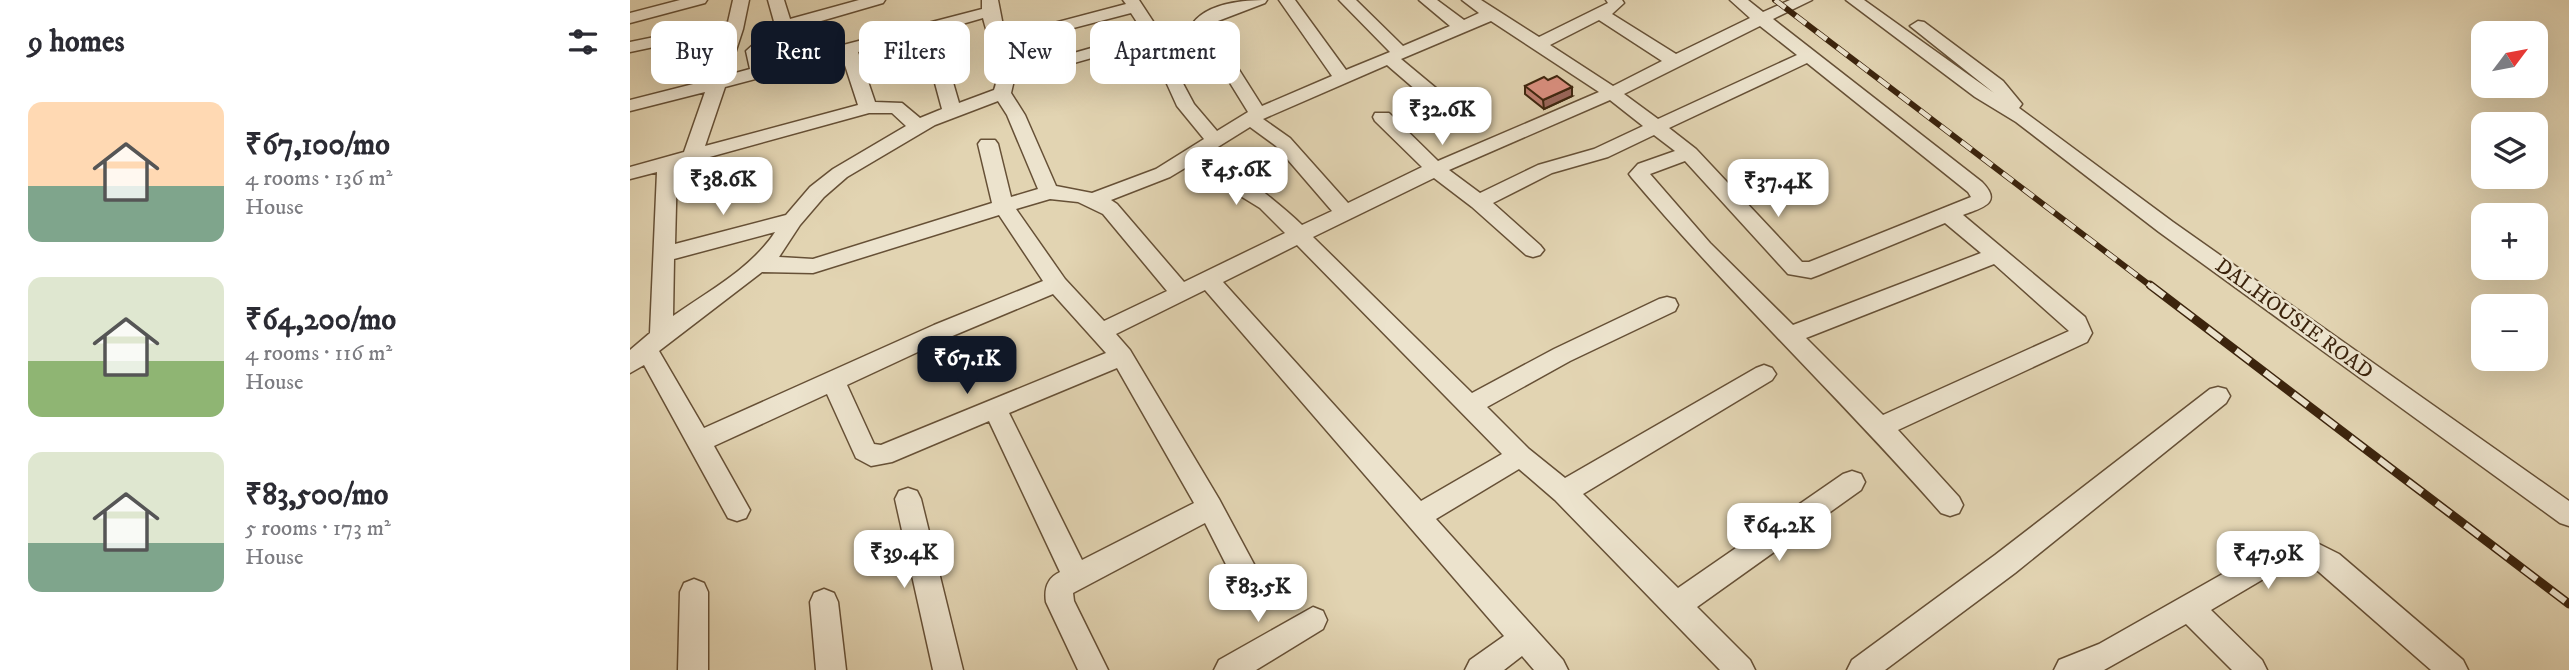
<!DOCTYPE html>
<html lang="en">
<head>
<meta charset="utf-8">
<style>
  :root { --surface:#fff; --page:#f2f2f3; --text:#2b2b33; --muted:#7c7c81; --accent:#111827 }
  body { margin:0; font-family:"IM FELL DW Pica",serif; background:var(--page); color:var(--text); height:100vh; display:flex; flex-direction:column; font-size:26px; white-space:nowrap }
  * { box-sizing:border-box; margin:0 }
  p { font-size:23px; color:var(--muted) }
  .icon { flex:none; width:38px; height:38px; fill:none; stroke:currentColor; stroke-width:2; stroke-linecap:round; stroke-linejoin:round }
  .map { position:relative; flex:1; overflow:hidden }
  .sheet { display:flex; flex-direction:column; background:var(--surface); width:630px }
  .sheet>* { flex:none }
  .top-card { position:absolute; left:21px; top:21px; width:665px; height:63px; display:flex; gap:14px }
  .needle { width:46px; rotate:58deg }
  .buttons { position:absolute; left:1841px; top:21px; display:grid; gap:14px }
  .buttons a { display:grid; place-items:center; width:77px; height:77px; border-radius:14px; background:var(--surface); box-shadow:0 7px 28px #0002; font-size:35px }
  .price { position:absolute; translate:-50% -60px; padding:0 16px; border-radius:14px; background:#fff; color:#222; font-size:23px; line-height:46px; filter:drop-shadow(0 2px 4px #0008) }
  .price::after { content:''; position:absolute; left:50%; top:42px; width:21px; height:16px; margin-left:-10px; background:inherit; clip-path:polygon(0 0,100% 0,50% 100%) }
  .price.active { background:var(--accent); color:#fff }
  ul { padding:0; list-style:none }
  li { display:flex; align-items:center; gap:21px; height:175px; padding:0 28px }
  li span { display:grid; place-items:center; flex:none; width:196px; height:140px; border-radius:14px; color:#555 }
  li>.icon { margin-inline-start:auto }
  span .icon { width:84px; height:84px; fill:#fffc; stroke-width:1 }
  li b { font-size:30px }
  h2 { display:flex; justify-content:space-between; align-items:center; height:84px; padding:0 28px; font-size:30px }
  .tag { padding:0 24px; border-radius:14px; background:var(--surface); box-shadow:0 7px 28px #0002; font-size:24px; line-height:63px }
  .tag.active { background:var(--accent); color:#fff }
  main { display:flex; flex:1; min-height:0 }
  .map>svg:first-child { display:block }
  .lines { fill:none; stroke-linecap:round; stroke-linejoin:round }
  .minor-casing { stroke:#665036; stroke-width:3 }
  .minor { fill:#ece3cd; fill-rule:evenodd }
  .rail-far1-casing { stroke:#3c240d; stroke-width:6 }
  .rail-casing { stroke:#3c240d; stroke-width:9 }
  .rail-far1 { stroke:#ece3cd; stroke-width:4.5; stroke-dasharray:13; stroke-linecap:butt }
  .rail { stroke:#ece3cd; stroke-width:6; stroke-dasharray:18; stroke-linecap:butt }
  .wall { fill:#bf7d71; stroke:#3c240d; stroke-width:2 }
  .shaded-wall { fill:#9b665c; stroke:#3c240d; stroke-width:2 }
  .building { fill:#de9183; stroke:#3c240d; stroke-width:2 }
  .labels { text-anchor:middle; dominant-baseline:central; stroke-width:5; stroke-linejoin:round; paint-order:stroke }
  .street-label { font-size:21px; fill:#3c240d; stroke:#ece3cd }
</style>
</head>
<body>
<main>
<section class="sheet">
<h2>9 homes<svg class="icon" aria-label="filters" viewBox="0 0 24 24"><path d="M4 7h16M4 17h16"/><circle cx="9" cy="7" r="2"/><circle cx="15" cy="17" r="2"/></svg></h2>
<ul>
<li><span style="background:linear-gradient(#ffd9b3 60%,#7fa58c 0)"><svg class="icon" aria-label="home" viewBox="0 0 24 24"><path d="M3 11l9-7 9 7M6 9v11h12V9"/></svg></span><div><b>₹67,100/mo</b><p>4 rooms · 136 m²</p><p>House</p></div></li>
<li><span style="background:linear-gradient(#dfe7d0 60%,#8fb573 0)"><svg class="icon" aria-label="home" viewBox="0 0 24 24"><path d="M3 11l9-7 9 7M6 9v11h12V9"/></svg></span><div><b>₹64,200/mo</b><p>4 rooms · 116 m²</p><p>House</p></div></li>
<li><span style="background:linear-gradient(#dfe7d0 65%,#7fa58c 0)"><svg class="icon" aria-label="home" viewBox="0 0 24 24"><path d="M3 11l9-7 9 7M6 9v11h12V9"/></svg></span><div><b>₹83,500/mo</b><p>5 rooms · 173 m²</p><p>House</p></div></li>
</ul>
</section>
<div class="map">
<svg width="1939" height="670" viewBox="0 0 1939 670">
  <rect width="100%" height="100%" fill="#e2d4b2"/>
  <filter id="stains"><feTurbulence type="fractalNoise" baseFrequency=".00286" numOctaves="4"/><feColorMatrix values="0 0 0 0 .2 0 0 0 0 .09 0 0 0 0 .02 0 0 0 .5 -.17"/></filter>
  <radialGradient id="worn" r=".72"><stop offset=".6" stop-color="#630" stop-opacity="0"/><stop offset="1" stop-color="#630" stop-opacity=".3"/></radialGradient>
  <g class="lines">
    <g class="minor-casing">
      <path id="minor" d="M 50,0 L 77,0 L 75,3 L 0,23 L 0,13 Z
        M 103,0 L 119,0 L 113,29 L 98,75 L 120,69 L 116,51 L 145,25 L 138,0 L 154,0 L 160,19 L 229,0 L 255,0 L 253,3 L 160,30 L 134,52 L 136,65 L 352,9 L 352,0 L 368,0 L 375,36 L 496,4 L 493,0 L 509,0 L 532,35 L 549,76 L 564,104 L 587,131 L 618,112 L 563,23 C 578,3 614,0 637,0 L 635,3 L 580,24 L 632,106 L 702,76 L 649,0 L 665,0 L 716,70 L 760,52 L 709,0 L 726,0 L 773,46 L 820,26 L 789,0 L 807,0 L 834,20 L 849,13 L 832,0 L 851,0 L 909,37 L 978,3 L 976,0 L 992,0 L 994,3 L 982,14 L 1046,54 L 1120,18 L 1100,0 L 1118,0 L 1133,12 L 1160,0 L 1182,0 L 1143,19 L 1352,182 C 1374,204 1350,208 1333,215 L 1455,317 L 1462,333 L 1457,342 L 1268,430 L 1329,497 L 1333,505 L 1329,513 L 1320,516 L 1311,513 C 1210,398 1101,295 1002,178 L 999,174 L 1008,164 L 1045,151 L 1024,135 L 978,157 L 922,173 L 863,203 L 910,245 L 914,250 L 910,255 L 903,257 L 896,255 L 842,207 L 804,178 L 683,237 L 842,393 L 924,349 L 1029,299 L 1037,297 L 1045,299 L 1048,305 L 1045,311 L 940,361 L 857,407 L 899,449 L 935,478 L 1126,368 L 1134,365 L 1142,368 L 1146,374 L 1142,380 L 953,494 L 1048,588 L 1213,474 L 1222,471 L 1231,474 L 1235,482 L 1231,490 L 1067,607 L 1120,660 L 1125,670 L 1090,670 L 925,500 L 889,469 L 806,519 L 933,660 L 938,670 L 904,670 L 892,656 L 874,670 L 835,670 L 840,660 L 874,636 L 575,290 L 486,334 L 500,350 L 589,499 L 633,581 L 629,590 L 619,593 L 609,590 L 575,523 L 443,593 L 444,601 L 478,670 L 448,670 L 416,602 C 414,589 417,578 430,572 L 359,421 L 262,462 L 241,466 L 226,458 L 197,394 L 84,446 L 120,510 L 116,518 L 107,521 L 98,518 L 14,365 L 0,373 L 0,350 L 20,333 L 27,172 L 0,179 L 0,167 L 54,152 L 75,92 L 0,111 L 0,100 L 79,80 L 95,32 L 0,52 L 0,42 L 98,22 ZM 501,13 L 514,33 L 384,70 L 378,45 ZM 353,18 C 358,40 373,68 364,90 L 329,103 L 308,31 ZM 969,20 L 1032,61 L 983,86 L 920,45 ZM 861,21 L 969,92 L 808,161 L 759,113 L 745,113 L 743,117 L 745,121 L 792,167 L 718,203 L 660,138 L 633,119 L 757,65 L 822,121 L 836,121 L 838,117 L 836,113 L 771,59 ZM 1130,26 L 1167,55 L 1028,119 L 994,94 ZM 292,35 L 312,109 L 290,118 L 272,103 L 245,102 L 228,52 ZM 518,42 L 547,106 L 574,139 L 526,169 L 462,193 L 426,186 L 395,115 L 381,93 L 384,80 ZM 212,56 L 228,105 L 75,146 L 95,87 ZM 1177,63 L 1338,192 L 1341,197 L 1179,262 L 1172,262 L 1066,149 L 1039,128 ZM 980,100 L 1013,126 L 964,149 L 908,165 L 850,193 L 819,170 ZM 368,101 L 377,115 L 408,189 L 381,197 L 368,144 L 365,140 L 351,140 L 348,144 L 362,203 L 183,259 L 149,257 L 170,225 L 194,197 L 217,177 L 305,125 ZM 239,113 L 262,113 L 276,126 L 203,169 L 180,187 L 156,215 L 45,244 L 47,166 ZM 620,127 L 646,146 L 702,211 L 672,225 C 644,198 612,177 583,150 ZM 570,159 L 604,192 L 630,208 L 655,233 L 554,282 L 487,204 L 481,200 L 540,177 ZM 1055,161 L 1158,274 L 1181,278 L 1189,275 L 1315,223 L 1351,253 L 1163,325 L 1080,243 L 1020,174 ZM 420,199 L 448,202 L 473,214 L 537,291 L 474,321 L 435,279 L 386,209 ZM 369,215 L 413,281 L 304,325 L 74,428 L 29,351 L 132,272 L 183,273 ZM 145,232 C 122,268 77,292 43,316 L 44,259 ZM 667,245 L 872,454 L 791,501 L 593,282 ZM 1364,264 L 1439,331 L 1253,415 L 1176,338 ZM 423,294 L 476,353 L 251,445 L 244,444 L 217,385 L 320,337 ZM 487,368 L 564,503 L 452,560 L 379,413 Z
        M 1216,0 L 1234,0 L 1364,93 L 1280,26 L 1288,21 L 1294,22 L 1373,81 L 1392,104 L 1389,108 L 1543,222 L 1939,501 L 1939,526 L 1930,523 L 1529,232 L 1386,122 L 1345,97 Z
        M 1588,387 L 1596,389 L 1600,396 L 1596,403 L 1385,573 L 1255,670 L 1217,670 L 1222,660 L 1365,555 L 1580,389 Z
        M 278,488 L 287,491 L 291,499 L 333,670 L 303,670 L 265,499 L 269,491 Z
        M 1664,538 L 1689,544 L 1709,554 L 1833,660 L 1838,670 L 1801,670 L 1689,572 L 1675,563 L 1664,561 L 1581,610 L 1632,660 L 1637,670 L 1602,670 L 1556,624 L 1474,670 L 1424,670 L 1429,660 L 1469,644 L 1649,542 Z
        M 64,579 L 74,583 L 78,592 L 78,670 L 48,670 L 50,592 L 54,583 Z
        M 194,589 L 204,593 L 208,602 L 216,670 L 186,670 L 180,602 L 184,593 Z
        M 683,607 L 693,611 L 697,620 L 693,629 L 626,670 L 584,670 L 589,660 Z"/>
    </g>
    <use href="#minor" class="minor"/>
    <g class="rail-far1-casing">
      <path id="rail-far1" d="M 1145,0 L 1522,287"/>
    </g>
    <g class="rail-casing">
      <path id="rail" d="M 1520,285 L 1939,604"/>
    </g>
    <use href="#rail-far1" class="rail-far1"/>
    <use href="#rail" class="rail"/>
  </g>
  <path class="wall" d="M 895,86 L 942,96 L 914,109 L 895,94 Z"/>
  <path class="shaded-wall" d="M 942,87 L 942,96 L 914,109 L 913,100 Z"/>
  <path class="building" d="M 927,76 L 942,87 L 913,100 L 895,86 L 914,77 L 918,80 Z"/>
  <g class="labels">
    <g class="street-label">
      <text transform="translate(1664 319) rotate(36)">DALHOUSIE ROAD</text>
    </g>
  </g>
  <rect width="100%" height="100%" filter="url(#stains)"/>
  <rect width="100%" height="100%" fill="url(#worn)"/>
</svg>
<div class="buttons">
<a><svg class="needle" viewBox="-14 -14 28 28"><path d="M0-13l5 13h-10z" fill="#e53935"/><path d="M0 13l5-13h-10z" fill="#7c7c81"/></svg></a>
<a><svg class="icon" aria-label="layers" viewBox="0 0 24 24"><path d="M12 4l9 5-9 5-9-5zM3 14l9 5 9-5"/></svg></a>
<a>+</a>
<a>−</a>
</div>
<b class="price" style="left:812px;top:147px">₹32.6K</b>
<b class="price" style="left:606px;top:207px">₹45.6K</b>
<b class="price" style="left:93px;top:217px">₹38.6K</b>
<b class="price" style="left:1148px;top:219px">₹37.4K</b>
<b class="price active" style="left:337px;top:396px">₹67.1K</b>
<b class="price" style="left:1149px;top:563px">₹64.2K</b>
<b class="price" style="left:274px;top:590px">₹39.4K</b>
<b class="price" style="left:1638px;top:591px">₹47.9K</b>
<b class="price" style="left:628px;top:624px">₹83.5K</b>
<div class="top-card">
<a class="tag">Buy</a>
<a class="tag active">Rent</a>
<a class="tag">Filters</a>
<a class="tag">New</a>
<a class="tag">Apartment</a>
</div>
</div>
</main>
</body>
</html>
